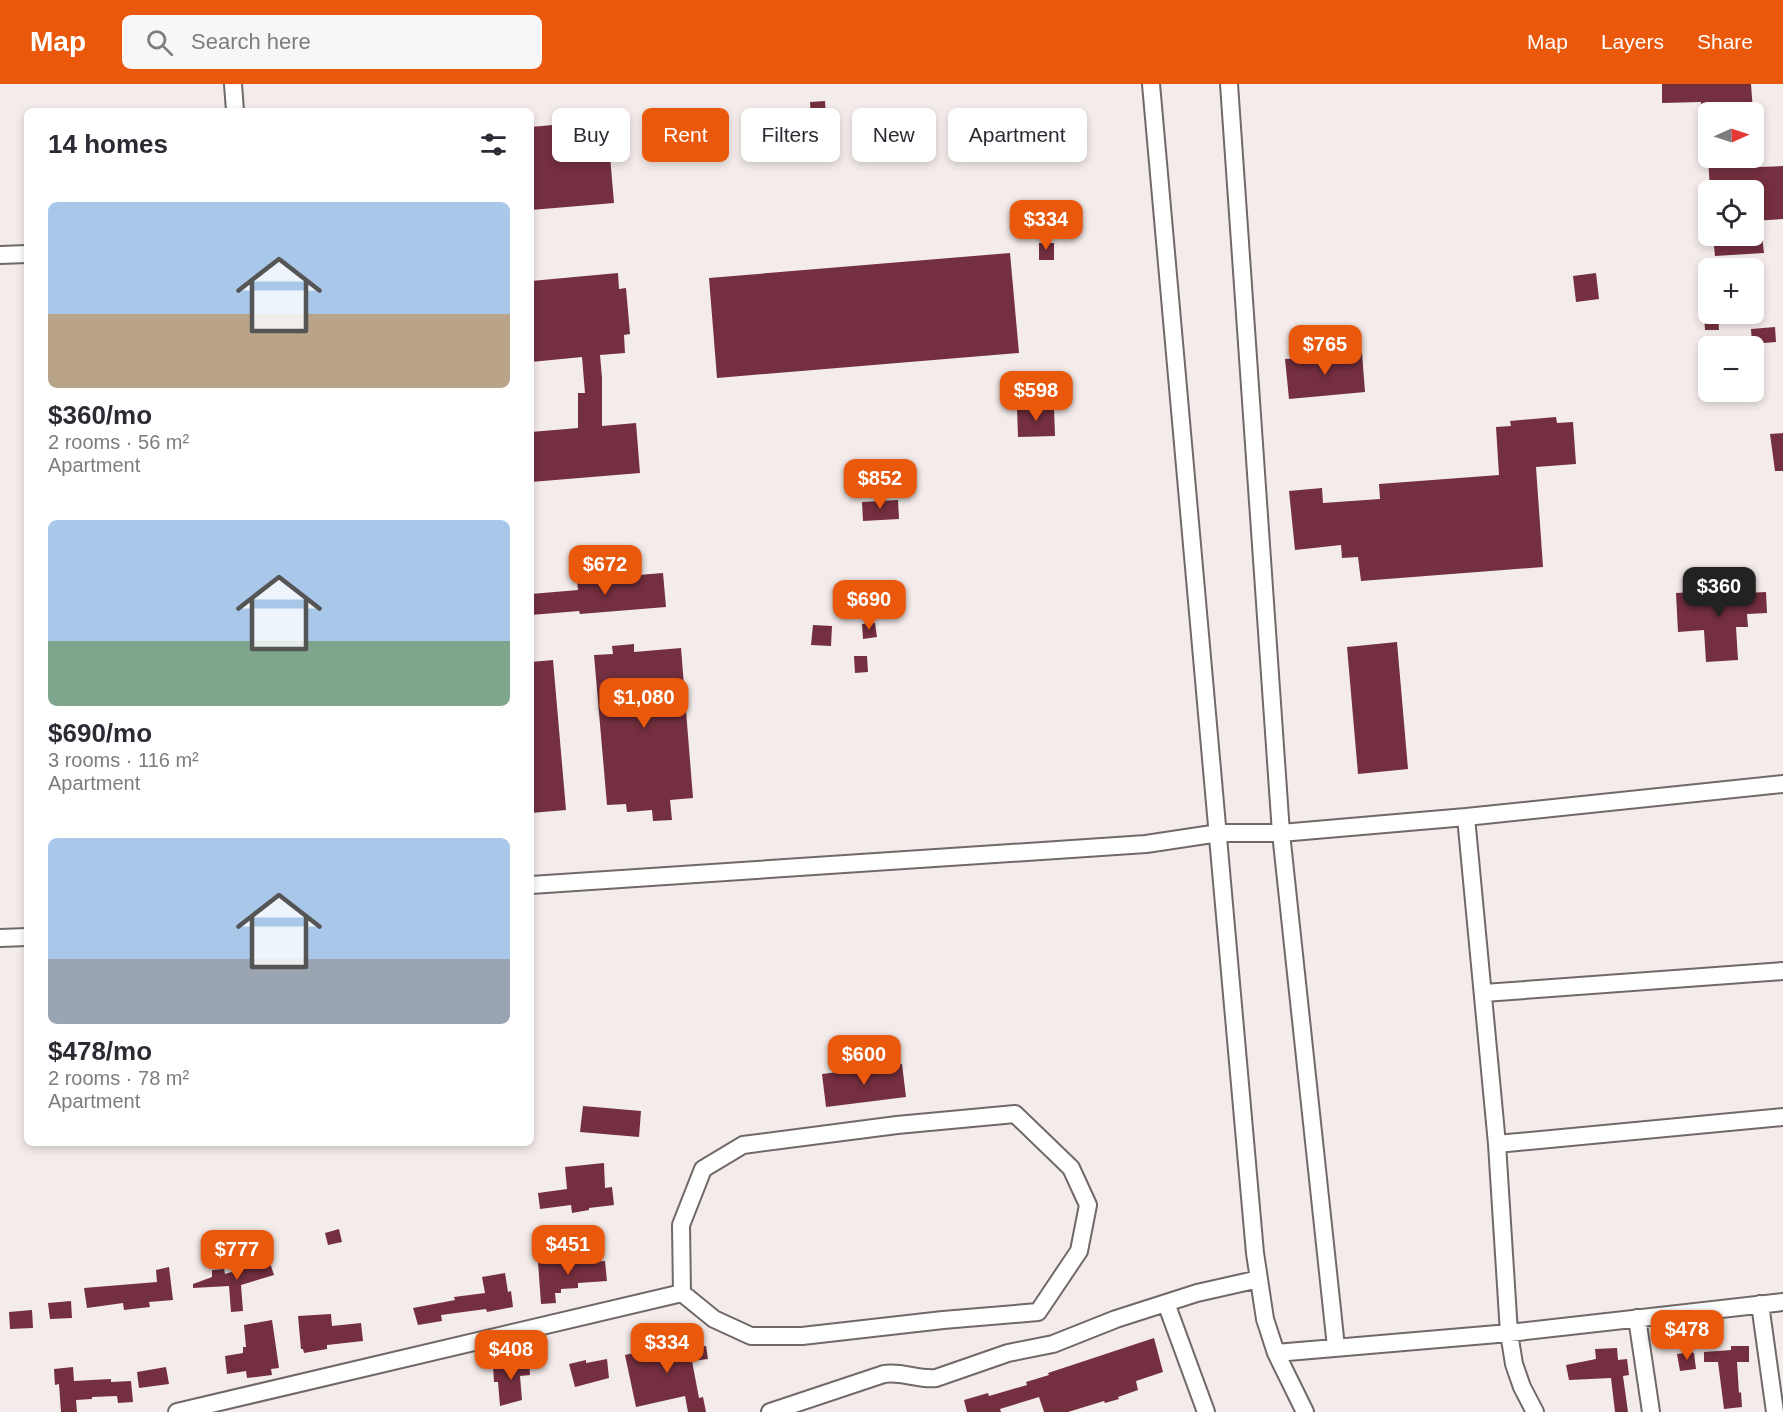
<!DOCTYPE html>
<html lang="en">
<head>
<meta charset="utf-8">
<style>
  :root { --surface:#fff; --page:#f7f7f7; --text:#2b2b33; --muted:#7c7c81; --accent:#ea580c }
  body { margin:0; font-family:Arial,sans-serif; background:var(--page); color:var(--text); height:100vh; display:flex; flex-direction:column; font-size:22px; white-space:nowrap }
  * { box-sizing:border-box; margin:0 }
  p { font-size:20px; color:var(--muted) }
  .icon { flex:none; width:33px; height:33px; fill:none; stroke:currentColor; stroke-width:2; stroke-linecap:round; stroke-linejoin:round }
  .map { position:relative; flex:1; overflow:hidden }
  .drawer { position:absolute; left:24px; top:24px; width:510px; height:1038px; display:flex; flex-direction:column; background:var(--surface); border-radius:9px; box-shadow:0 3px 9px #0003 }
  .drawer>* { flex:none }
  .top-card { position:absolute; left:552px; top:24px; width:570px; height:54px; display:flex; gap:12px }
  .needle { width:39px; rotate:87deg }
  .fabs { position:absolute; left:1698px; top:18px; display:grid; gap:12px }
  .fabs a { display:grid; place-items:center; width:66px; height:66px; border-radius:9px; background:var(--surface); box-shadow:0 3px 9px #0003; font-size:30px }
  .price { position:absolute; translate:-50% -51px; padding:0 14px; border-radius:12px; background:var(--accent); color:#fff; font-size:20px; line-height:39px; filter:drop-shadow(0 2px 3px #0008) }
  .price::after { content:''; position:absolute; left:50%; top:36px; width:18px; height:14px; margin-left:-9px; background:inherit; clip-path:polygon(0 0,100% 0,50% 100%) }
  .price.selected { background:#222; color:#fff }
  ul { padding:0; list-style:none }
  li { display:grid; align-content:center; gap:12px; height:318px; padding:0 24px }
  li span { display:grid; place-items:center; height:186px; border-radius:9px; color:#555 }
  li>.icon { margin-inline-start:auto }
  span .icon { width:108px; height:108px; fill:#fffc; stroke-width:1 }
  li b { font-size:26px }
  h2 { display:flex; justify-content:space-between; align-items:center; height:72px; padding:0 24px; font-size:26px }
  .pill { padding:0 21px; border-radius:9px; background:var(--surface); box-shadow:0 3px 9px #0003; font-size:21px; line-height:54px }
  .pill.selected { background:var(--accent); color:#fff }
  header { display:flex; align-items:center; gap:36px; box-sizing:border-box; height:84px; padding:0 30px; background:var(--accent); color:#fff }
  header strong { font-size:28px }
  nav { display:flex; gap:33px; margin-inline-start:auto; font-size:21px }
  .search { width:420px; height:54px; background:var(--page); display:flex; align-items:center; gap:15px; box-sizing:border-box; padding:0 21px; border-radius:9px; color:var(--muted); font-size:22px }
  .map>svg:first-child { display:block }
  .building { fill:#742f40 }
  .lines { fill:none; stroke-linecap:round; stroke-linejoin:round }
  .minor-casing { stroke:#706968; stroke-width:20 }
  .minor { stroke:#fff; stroke-width:16 }
</style>
</head>
<body>
<header>
<strong>Map</strong>
<div class="search"><svg class="icon" aria-label="search" viewBox="0 0 24 24"><circle cx="10" cy="10" r="6"/><path d="M15 15l6 6"/></svg>Search here</div>
<nav><a>Map</a><a>Layers</a><a>Share</a></nav>
</header>
<div class="map">
<svg width="1783" height="1328" viewBox="0 0 1783 1328">
  <rect width="100%" height="100%" fill="#f4ecea"/>
  <path class="building" d="M 1662,0 L 1751,0 L 1753,28 L 1702,28 L 1701,18 L 1662,19 Z
    M 825,17 L 826,34 L 811,35 L 810,18 Z
    M 607,36 L 614,119 L 531,126 L 531,43 Z
    M 1708,74 L 1759,74 L 1759,83 L 1783,82 L 1783,135 L 1754,137 L 1754,106 L 1710,106 Z
    M 1713,152 L 1762,152 L 1764,169 L 1715,172 Z
    M 1039,159 L 1054,159 L 1054,176 L 1039,176 Z
    M 1010,169 L 1019,269 L 717,294 L 709,194 Z
    M 618,189 L 619,205 L 626,204 L 630,250 L 624,251 L 625,269 L 600,271 L 602,294 L 602,342 L 636,339 L 640,389 L 531,398 L 531,348 L 578,344 L 578,309 L 585,309 L 582,273 L 531,278 L 531,197 Z
    M 1596,189 L 1599,215 L 1576,218 L 1573,192 Z
    M 1704,230 L 1718,230 L 1719,246 L 1705,246 Z
    M 1775,243 L 1776,258 L 1752,260 L 1751,245 Z
    M 1362,269 L 1365,308 L 1289,315 L 1285,275 Z
    M 1054,324 L 1055,352 L 1018,353 L 1017,325 Z
    M 1556,333 L 1557,339 L 1573,338 L 1576,380 L 1536,383 L 1543,483 L 1361,497 L 1358,473 L 1342,474 L 1341,461 L 1295,466 L 1289,407 L 1322,404 L 1323,419 L 1380,415 L 1379,400 L 1499,391 L 1496,343 L 1511,342 L 1510,337 Z
    M 1783,349 L 1783,387 L 1775,387 L 1770,350 Z
    M 898,416 L 899,435 L 863,437 L 862,418 Z
    M 663,489 L 666,523 L 580,530 L 579,527 L 531,531 L 531,510 L 578,506 L 577,496 Z
    M 1746,505 L 1746,509 L 1766,508 L 1767,529 L 1747,530 L 1748,543 L 1736,543 L 1738,576 L 1706,578 L 1704,546 L 1678,548 L 1676,509 Z
    M 875,539 L 877,553 L 863,555 L 862,540 Z
    M 813,541 L 832,542 L 831,562 L 811,561 Z
    M 1397,558 L 1408,685 L 1358,690 L 1347,563 Z
    M 634,560 L 634,568 L 681,564 L 693,714 L 670,716 L 672,736 L 653,737 L 652,726 L 627,728 L 626,720 L 607,721 L 594,571 L 613,570 L 612,562 Z
    M 854,572 L 867,572 L 868,588 L 855,589 Z
    M 553,576 L 566,726 L 531,729 L 531,578 Z
    M 902,980 L 906,1013 L 826,1023 L 822,990 Z
    M 583,1022 L 641,1027 L 639,1053 L 580,1048 Z
    M 604,1079 L 605,1104 L 612,1103 L 614,1121 L 589,1124 L 589,1126 L 572,1129 L 571,1121 L 540,1125 L 538,1109 L 567,1105 L 565,1083 Z
    M 339,1145 L 342,1158 L 328,1161 L 325,1149 Z
    M 591,1174 L 592,1178 L 605,1177 L 607,1197 L 578,1199 L 578,1204 L 561,1205 L 561,1209 L 555,1209 L 556,1219 L 541,1220 L 538,1178 Z
    M 269,1176 L 274,1191 L 241,1201 L 243,1227 L 231,1228 L 229,1202 L 193,1204 L 193,1200 L 212,1193 L 212,1186 L 224,1185 L 225,1190 Z
    M 169,1183 L 173,1216 L 149,1218 L 150,1223 L 124,1226 L 123,1219 L 87,1224 L 84,1204 L 157,1198 L 156,1186 Z
    M 505,1189 L 508,1208 L 511,1207 L 513,1223 L 487,1228 L 486,1225 L 441,1231 L 442,1237 L 418,1241 L 413,1224 L 455,1216 L 454,1213 L 485,1209 L 482,1193 Z
    M 71,1217 L 72,1234 L 50,1235 L 48,1219 Z
    M 32,1226 L 33,1244 L 10,1245 L 9,1228 Z
    M 331,1230 L 332,1242 L 361,1239 L 363,1257 L 327,1261 L 327,1265 L 304,1269 L 303,1265 L 301,1265 L 298,1232 Z
    M 272,1236 L 279,1284 L 271,1285 L 272,1291 L 247,1294 L 246,1287 L 227,1290 L 225,1272 L 243,1269 L 243,1263 L 246,1263 L 244,1241 Z
    M 693,1250 L 695,1264 L 706,1262 L 708,1275 L 692,1277 L 699,1314 L 703,1313 L 706,1328 L 688,1328 L 685,1312 L 636,1323 L 625,1271 L 678,1259 L 677,1252 Z
    M 1154,1254 L 1163,1288 L 1136,1297 L 1138,1306 L 1118,1313 L 1119,1315 L 1105,1319 L 1104,1317 L 1068,1328 L 1044,1328 L 1039,1313 L 1000,1325 L 1001,1328 L 967,1328 L 964,1316 L 988,1309 L 989,1312 L 1027,1301 L 1026,1298 L 1049,1291 L 1048,1289 Z
    M 1731,1262 L 1749,1262 L 1749,1278 L 1737,1278 L 1739,1309 L 1741,1308 L 1742,1323 L 1724,1325 L 1718,1278 L 1704,1278 L 1704,1268 L 1731,1266 Z
    M 1617,1264 L 1618,1276 L 1627,1275 L 1629,1291 L 1623,1292 L 1628,1328 L 1615,1328 L 1611,1294 L 1569,1296 L 1566,1281 L 1596,1275 L 1595,1265 Z
    M 1691,1268 L 1694,1269 L 1696,1285 L 1680,1287 L 1677,1270 Z
    M 607,1275 L 609,1294 L 575,1303 L 569,1280 L 586,1276 L 586,1279 Z
    M 529,1277 L 530,1291 L 520,1292 L 522,1316 L 500,1322 L 498,1298 L 494,1298 L 493,1282 L 516,1281 L 516,1278 Z
    M 73,1283 L 74,1297 L 111,1295 L 111,1298 L 131,1297 L 133,1318 L 118,1319 L 117,1312 L 92,1313 L 92,1315 L 76,1316 L 77,1328 L 61,1328 L 59,1300 L 55,1301 L 54,1285 Z
    M 166,1283 L 169,1300 L 139,1304 L 137,1288 Z"/>
  <g class="lines">
    <g class="minor-casing">
      <path id="minor" d="M 233,0 L 235,27
        M 1151,0 L 1255,1169 L 1265,1235 L 1276,1269 L 1305,1328
        M 1229,0 L 1281,749 L 1336,1263
        M 0,171 L 27,170
        M 1466,733 L 1497,1060 L 1783,1033
        M 531,801 L 1146,760 L 1219,749 L 1281,749 L 1466,733 L 1783,700
        M 0,854 L 27,853
        M 1484,909 L 1783,887
        M 1015,1030 L 1071,1084 L 1088,1121 L 1079,1167 L 1038,1228 L 943,1236 L 802,1252 L 751,1252 L 714,1235 L 682,1209 L 681,1141 L 703,1085 L 743,1061 L 897,1041 Z
        M 1497,1060 L 1509,1249 L 1514,1280 L 1522,1303 L 1535,1328
        M 1166,1219 L 1206,1328
        M 1760,1220 L 1775,1328
        M 1637,1234 L 1651,1328
        M 1276,1269 L 1509,1249 L 1783,1218
        M 177,1328 L 682,1209
        M 770,1328 L 884,1290 C 902,1287 918,1296 936,1294 L 1008,1269 L 1053,1260 L 1116,1235 L 1197,1209 L 1259,1195"/>
    </g>
    <use href="#minor" class="minor"/>
  </g>
</svg>
<div class="fabs">
<a><svg class="needle" viewBox="-14 -14 28 28"><path d="M0-13l5 13h-10z" fill="#e53935"/><path d="M0 13l5-13h-10z" fill="#7c7c81"/></svg></a>
<a><svg class="icon" aria-label="locate" viewBox="0 0 24 24"><circle cx="12" cy="12" r="6"/><path d="M12 2v4M12 18v4M2 12h4M18 12h4"/></svg></a>
<a>+</a>
<a>−</a>
</div>
<b class="price" style="left:1046px;top:167px">$334</b>
<b class="price" style="left:1325px;top:292px">$765</b>
<b class="price" style="left:1036px;top:338px">$598</b>
<b class="price" style="left:880px;top:426px">$852</b>
<b class="price" style="left:605px;top:512px">$672</b>
<b class="price selected" style="left:1719px;top:534px">$360</b>
<b class="price" style="left:869px;top:547px">$690</b>
<b class="price" style="left:644px;top:645px">$1,080</b>
<b class="price" style="left:864px;top:1002px">$600</b>
<b class="price" style="left:568px;top:1192px">$451</b>
<b class="price" style="left:237px;top:1197px">$777</b>
<b class="price" style="left:1687px;top:1277px">$478</b>
<b class="price" style="left:667px;top:1290px">$334</b>
<b class="price" style="left:511px;top:1297px">$408</b>
<div class="top-card">
<a class="pill">Buy</a>
<a class="pill selected">Rent</a>
<a class="pill">Filters</a>
<a class="pill">New</a>
<a class="pill">Apartment</a>
</div>
<section class="drawer">
<h2>14 homes<svg class="icon" aria-label="filters" viewBox="0 0 24 24"><path d="M4 7h16M4 17h16"/><circle cx="9" cy="7" r="2"/><circle cx="15" cy="17" r="2"/></svg></h2>
<ul>
<li><span style="background:linear-gradient(#a9c7e8 60%,#b9a48a 0)"><svg class="icon" aria-label="home" viewBox="0 0 24 24"><path d="M3 11l9-7 9 7M6 9v11h12V9"/></svg></span><div><b>$360/mo</b><p>2 rooms · 56 m²</p><p>Apartment</p></div></li>
<li><span style="background:linear-gradient(#a9c7e8 65%,#7fa58c 0)"><svg class="icon" aria-label="home" viewBox="0 0 24 24"><path d="M3 11l9-7 9 7M6 9v11h12V9"/></svg></span><div><b>$690/mo</b><p>3 rooms · 116 m²</p><p>Apartment</p></div></li>
<li><span style="background:linear-gradient(#a9c7e8 65%,#9aa5b1 0)"><svg class="icon" aria-label="home" viewBox="0 0 24 24"><path d="M3 11l9-7 9 7M6 9v11h12V9"/></svg></span><div><b>$478/mo</b><p>2 rooms · 78 m²</p><p>Apartment</p></div></li>
</ul>
</section>
</div>
</body>
</html>
